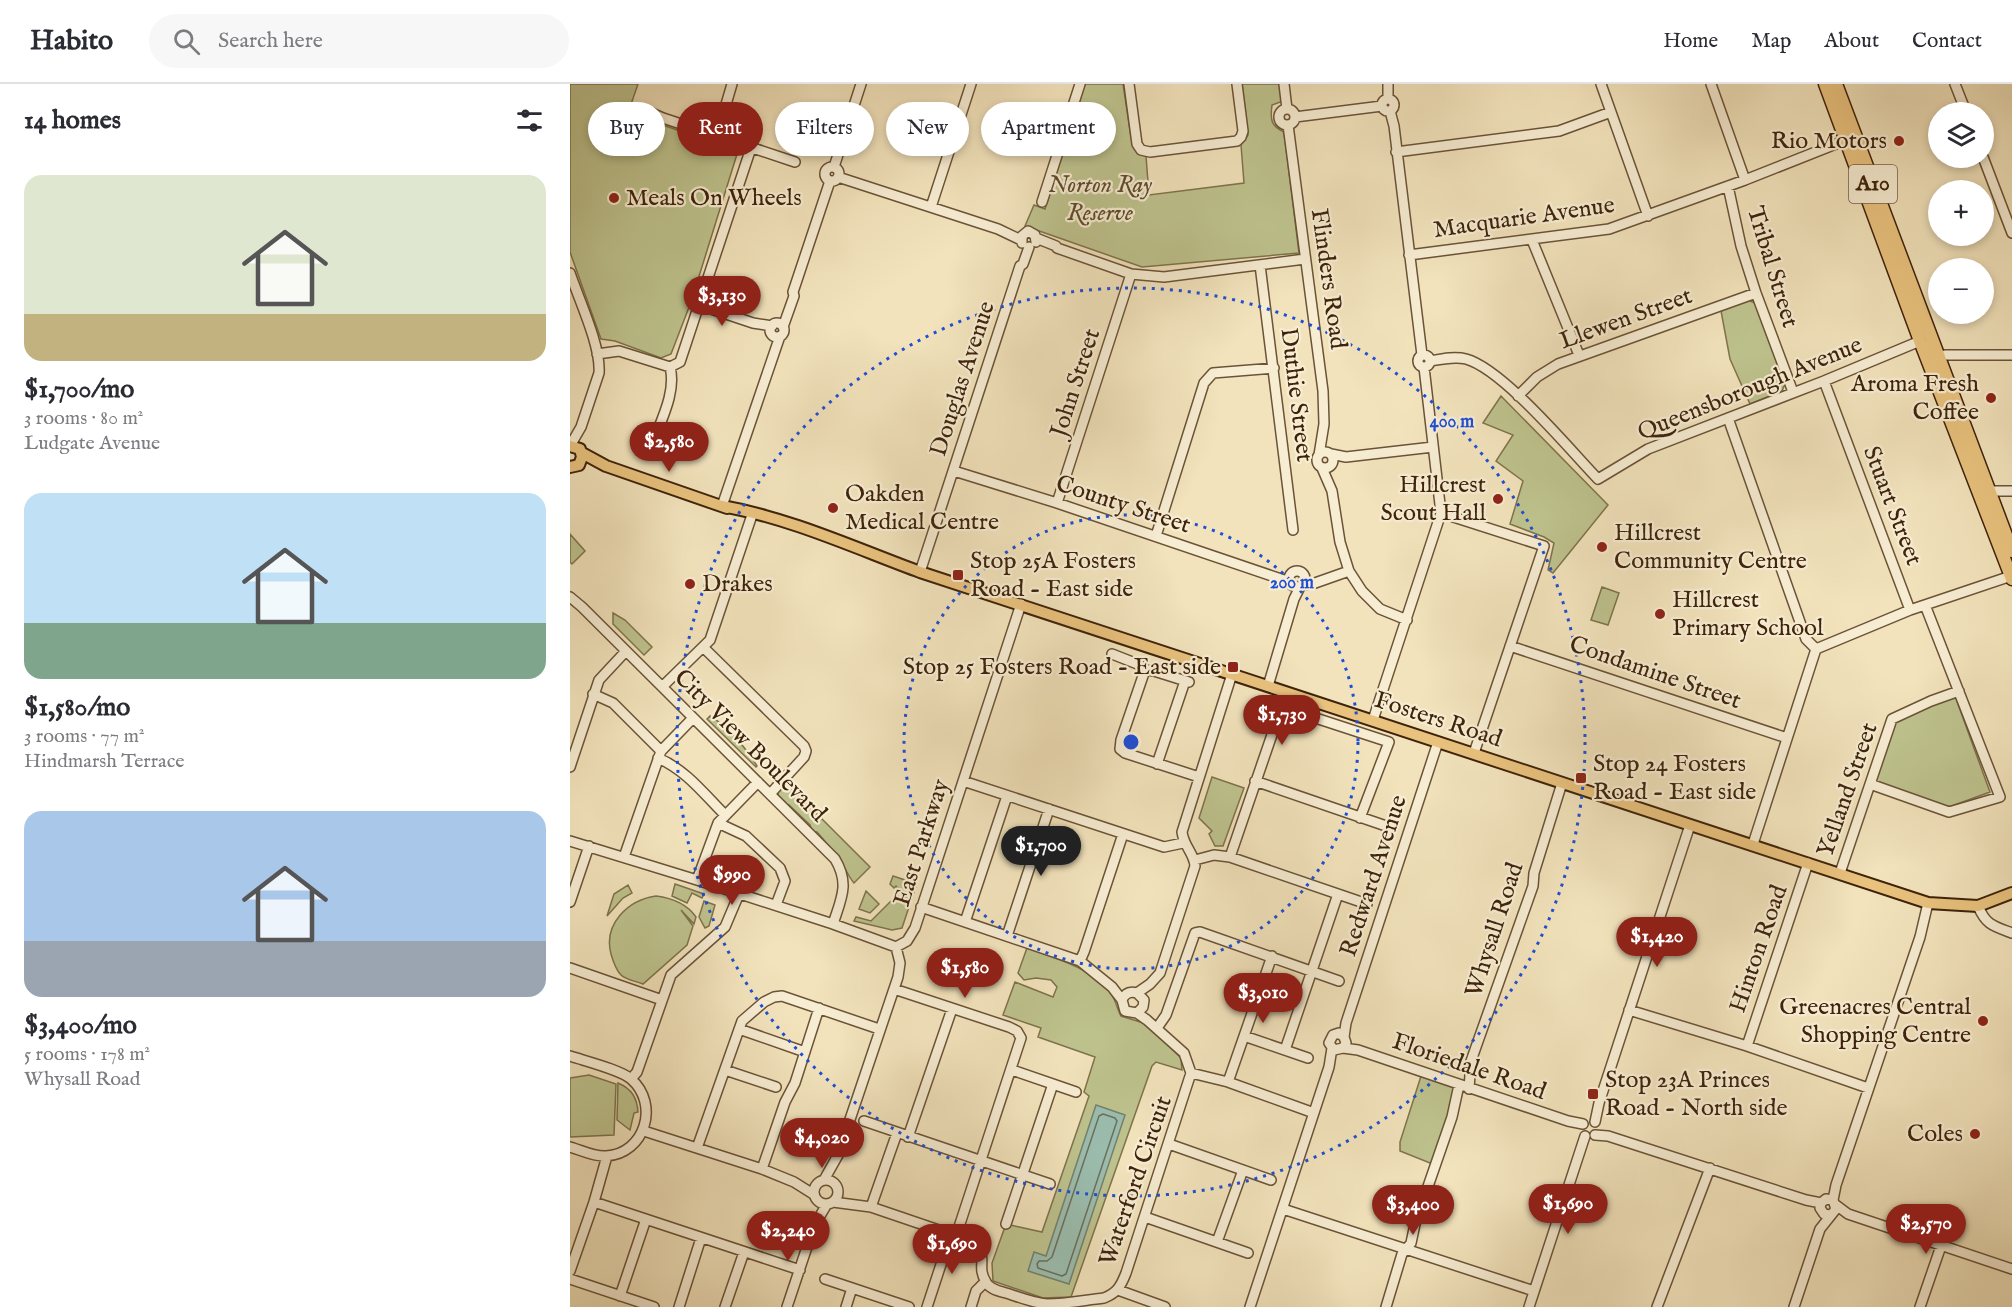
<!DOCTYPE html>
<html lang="en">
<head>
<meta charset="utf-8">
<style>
  :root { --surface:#fff; --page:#f7f7f7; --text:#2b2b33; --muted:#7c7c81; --line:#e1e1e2; --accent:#8f2418 }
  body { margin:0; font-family:"IM FELL English",serif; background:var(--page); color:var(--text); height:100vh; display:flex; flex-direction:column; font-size:22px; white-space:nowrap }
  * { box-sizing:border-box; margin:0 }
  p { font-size:20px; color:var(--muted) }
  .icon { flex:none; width:33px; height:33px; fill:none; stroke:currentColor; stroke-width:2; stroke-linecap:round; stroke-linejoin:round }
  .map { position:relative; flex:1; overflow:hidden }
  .side { display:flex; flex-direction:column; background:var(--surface); width:570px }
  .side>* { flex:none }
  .guide { position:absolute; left:18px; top:18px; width:570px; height:54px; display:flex; gap:12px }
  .tools { position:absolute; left:1358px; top:18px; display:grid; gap:12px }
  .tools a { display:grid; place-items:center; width:66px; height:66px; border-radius:50%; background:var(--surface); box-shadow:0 3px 9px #0003; font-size:30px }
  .price { position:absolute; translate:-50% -51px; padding:0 14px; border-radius:21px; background:var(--accent); color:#fff; font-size:20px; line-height:39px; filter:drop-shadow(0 2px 3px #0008) }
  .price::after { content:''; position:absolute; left:50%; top:36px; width:18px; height:14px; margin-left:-9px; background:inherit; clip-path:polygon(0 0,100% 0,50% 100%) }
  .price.active { background:#222; color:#fff }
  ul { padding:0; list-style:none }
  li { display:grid; align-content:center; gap:12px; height:318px; padding:0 24px }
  li span { display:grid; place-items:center; height:186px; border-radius:18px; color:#555 }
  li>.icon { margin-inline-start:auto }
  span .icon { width:108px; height:108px; fill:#fffc; stroke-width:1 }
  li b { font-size:26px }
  h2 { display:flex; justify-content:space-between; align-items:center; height:72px; padding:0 24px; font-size:26px }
  .pill { padding:0 21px; border-radius:27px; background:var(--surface); box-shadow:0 3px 9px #0003; font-size:21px; line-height:54px }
  .pill.active { background:var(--accent); color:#fff }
  header { display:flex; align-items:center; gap:36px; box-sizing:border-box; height:84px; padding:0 30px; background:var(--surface); border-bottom:2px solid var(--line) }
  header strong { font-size:28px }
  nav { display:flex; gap:33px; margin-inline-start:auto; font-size:21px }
  .search { width:420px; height:54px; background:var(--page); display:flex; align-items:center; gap:15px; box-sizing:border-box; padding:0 21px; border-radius:33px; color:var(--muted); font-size:22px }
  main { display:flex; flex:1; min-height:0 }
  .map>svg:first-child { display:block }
  .green { fill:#bec38e; stroke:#7e734c; stroke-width:1.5 }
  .water { fill:#9bbeaf; stroke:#76806d; stroke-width:1.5 }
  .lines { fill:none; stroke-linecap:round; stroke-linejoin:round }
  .shore { stroke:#6c705d; stroke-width:1.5 }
  .minor-casing { stroke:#6b5337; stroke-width:12 }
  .major-casing { stroke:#3e230b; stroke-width:14 }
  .highway-casing { stroke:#3e230b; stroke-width:15 }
  .minor { stroke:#f7edd3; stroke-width:9 }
  .major { stroke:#e9c27e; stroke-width:10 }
  .highway { stroke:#e9c27e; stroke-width:12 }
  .ring { fill:none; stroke:#1d4ed8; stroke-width:3; stroke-dasharray:3 6 }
  .poi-dot { fill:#8f2418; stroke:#f7edd3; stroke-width:2 }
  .labels { text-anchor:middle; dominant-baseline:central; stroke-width:4.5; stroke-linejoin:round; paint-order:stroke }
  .shield { fill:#f7edd3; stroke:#766047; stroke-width:1.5 }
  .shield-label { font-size:22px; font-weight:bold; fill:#3e230b }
  .poi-label { font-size:24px; fill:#3e230b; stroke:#f7edd3; text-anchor:start }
  .park-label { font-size:24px; font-style:italic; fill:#5e4b2c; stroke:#f7edd3 }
  .street-label { font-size:24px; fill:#3e230b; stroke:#f7edd3 }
  .centre { fill:#1d4ed8; stroke:#f7edd3; stroke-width:3 }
  .ring-label { font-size:18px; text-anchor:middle; font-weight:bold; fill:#1d4ed8; stroke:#f7edd3; stroke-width:4.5; stroke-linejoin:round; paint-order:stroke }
</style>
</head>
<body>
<header>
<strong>Habito</strong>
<div class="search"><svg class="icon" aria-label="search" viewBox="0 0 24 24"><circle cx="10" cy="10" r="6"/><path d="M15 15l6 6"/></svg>Search here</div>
<nav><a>Home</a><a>Map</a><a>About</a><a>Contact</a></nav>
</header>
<main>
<section class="side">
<h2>14 homes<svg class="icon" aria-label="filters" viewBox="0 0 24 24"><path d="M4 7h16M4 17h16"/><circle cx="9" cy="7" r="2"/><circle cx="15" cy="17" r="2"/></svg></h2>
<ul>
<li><span style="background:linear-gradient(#dfe7d0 75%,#c2b280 0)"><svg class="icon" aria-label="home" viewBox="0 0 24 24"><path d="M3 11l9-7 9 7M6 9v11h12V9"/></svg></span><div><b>$1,700/mo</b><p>3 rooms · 80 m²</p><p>Ludgate Avenue</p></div></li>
<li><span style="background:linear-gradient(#bfe0f5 70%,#7fa58c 0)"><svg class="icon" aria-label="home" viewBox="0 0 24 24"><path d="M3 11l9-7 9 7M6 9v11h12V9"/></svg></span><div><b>$1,580/mo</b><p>3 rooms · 77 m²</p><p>Hindmarsh Terrace</p></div></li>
<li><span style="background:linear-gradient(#a9c7e8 70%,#9aa5b1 0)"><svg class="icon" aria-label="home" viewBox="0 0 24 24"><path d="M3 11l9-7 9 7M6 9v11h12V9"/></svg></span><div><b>$3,400/mo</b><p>5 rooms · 178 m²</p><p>Whysall Road</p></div></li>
</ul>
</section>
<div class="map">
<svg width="1442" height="1223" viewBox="0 0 1442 1223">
  <rect width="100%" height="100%" fill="#f2e3bc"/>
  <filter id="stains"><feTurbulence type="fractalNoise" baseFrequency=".00333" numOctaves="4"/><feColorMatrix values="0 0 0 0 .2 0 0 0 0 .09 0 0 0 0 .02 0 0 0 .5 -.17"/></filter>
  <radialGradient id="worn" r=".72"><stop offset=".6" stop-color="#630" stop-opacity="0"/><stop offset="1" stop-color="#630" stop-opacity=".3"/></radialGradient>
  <path class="green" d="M 0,0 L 68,0 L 58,29 L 168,67 L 121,218 L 101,270 L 91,274 L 45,257 L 31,255 L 0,168 Z
    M 515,0 L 553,0 L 561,53 L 565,65 L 576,72 L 579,111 L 674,99 L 671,61 L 678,51 L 672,0 L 710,0 L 713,17 L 702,21 C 700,36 701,42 714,48 L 729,169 L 572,183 L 455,142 L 464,121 L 475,125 Z
    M 1178,216 L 1185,219 L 1215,300 L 1212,307 L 1180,320 L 1160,275 L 1151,227 Z
    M 931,312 L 1038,421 L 983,489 L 978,486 L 984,459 L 974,453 L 940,440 L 953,397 L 926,377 L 943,351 L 913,339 Z
    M 0,450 L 15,467 L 2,480 L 0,478 Z
    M 1032,503 L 1049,509 L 1038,541 L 1021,536 Z
    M 43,529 L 55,536 L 82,563 L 74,571 L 43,540 Z
    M 1385,612 L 1420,708 L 1379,723 L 1305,698 L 1325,637 Z
    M 140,632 C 160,644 175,663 187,682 L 186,683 L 137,635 Z
    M 642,693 L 674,704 L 653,762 L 645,762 L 639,750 L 642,747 L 629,734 Z
    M 216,699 L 300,783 L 284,799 C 278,792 276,785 271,778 C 263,767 256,758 247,748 L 242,748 L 240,741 L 219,721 L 215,721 L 208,714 L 208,708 Z
    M 323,792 L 344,799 L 346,802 L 341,817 L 338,817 L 335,815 L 336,813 L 326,802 L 324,804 L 320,800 Z
    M 105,800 L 134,810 L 132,814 L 122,809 L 117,819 L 102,812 Z
    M 58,801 L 62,809 L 53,814 L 37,832 L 44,810 Z
    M 296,807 L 309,820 L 300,829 L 289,825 Z
    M 327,811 L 339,823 L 332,844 L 322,846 L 284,837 L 286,833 L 301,837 Z
    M 86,812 C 102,814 117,820 126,833 L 124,840 L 111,826 L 123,842 L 117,861 L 73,900 C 66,897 56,896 51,891 C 46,886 43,877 41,870 C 33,840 58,816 86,812 Z
    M 134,817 L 145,821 L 139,842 L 135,844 L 129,833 Z
    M 457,864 C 483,873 532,887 544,915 C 547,921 548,927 551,932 L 577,940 L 611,974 L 612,986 L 586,978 L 582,982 L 501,1213 L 473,1214 L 423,1197 L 422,1179 L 436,1140 L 472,1148 L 519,1012 L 514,1008 L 525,973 L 468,953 L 471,944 L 433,931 L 445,898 L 483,913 L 487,903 L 481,896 L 466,894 L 454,896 L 448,889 Z
    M 852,989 L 889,1001 L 865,1081 L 830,1067 L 830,1058 Z
    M 19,991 L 46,1000 L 44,1051 L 0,1053 L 0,994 Z
    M 48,999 C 62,1005 67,1014 68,1028 L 64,1029 L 60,1046 L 47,1036 Z"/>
  <path class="water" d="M 526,1021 L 555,1031 L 499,1200 L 458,1187 L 464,1168 L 476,1172 Z"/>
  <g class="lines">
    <path class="shore" d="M 533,1030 L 545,1034 L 547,1037 L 496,1190 L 492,1192 L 468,1184 L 467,1180 L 469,1177 L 477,1177 L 482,1173 L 529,1032 Z"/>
    <g class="minor-casing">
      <path id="minor" d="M 559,0 L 567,60 L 571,66 L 580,68 L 667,57 L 671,53 L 673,47 L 667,0
        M 714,0 L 717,25
        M 818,0 L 818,15
        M 1031,0 L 1078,132
        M 1141,0 L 1175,96
        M 1385,0 L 1396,28
        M812 21a6 6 0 1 1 12 0a6 6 0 1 1-12 0Z
        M709 33a8 8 0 1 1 16 0a8 8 0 1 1-16 0Z
        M 77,27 L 93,34 L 225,78
        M 820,27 L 824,42 L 852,271
        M 725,33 L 812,22
        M 718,41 L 753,307 L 754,340 L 749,371
        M 147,51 L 162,0
        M 826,68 L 989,47 L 1041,28
        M 1413,73 L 1442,149
        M255 90a7 7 0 1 1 14 0a7 7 0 1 1-14 0Z
        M 264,83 L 291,0
        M 268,93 L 428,145 L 451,156
        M 1158,102 L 1171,162 L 1186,209 L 1223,308
        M 472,118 L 510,0
        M 361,123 L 401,0
        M 466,154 L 486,162 L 487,164 L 561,190 L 594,193 L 735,175
        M 962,156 L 1009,271
        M 452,159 L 452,152 L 458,147 L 465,151 L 466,158
        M 839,171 L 1039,145 L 1175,96 L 1276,56
        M 690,181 L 723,446
        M 0,189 C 9,216 31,262 29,289 L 11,343 L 0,362
        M 129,221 L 183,239 L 202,242
        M200 246a7 7 0 1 1 14 0a7 7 0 1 1-14 0Z
        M 213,243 L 224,212 L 223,208 L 260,97
        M 27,270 L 49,267 L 100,283 L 110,278 L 181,64
        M848 277a6 6 0 1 1 12 0a6 6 0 1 1-12 0Z
        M 1368,273 L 1375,271 L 1442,271
        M 860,277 C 871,275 885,272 896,275 C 933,285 1000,366 1028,395 L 1078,365 L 1254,297 L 1350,257
        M 1254,297 L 1340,526
        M 948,312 L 967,293 L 988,280 L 1186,209
        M 1158,334 L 1236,555 L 1246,565
        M 81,364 C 89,340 107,309 100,283
        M747 376a8 8 0 1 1 16 0a8 8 0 1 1-16 0Z
        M 761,370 L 776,373 L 863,363
        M 752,384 L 762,407 L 770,458 L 779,487 L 792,507 L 810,525 L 837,536
        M 384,387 L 487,419 L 720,498
        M 1419,407 L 1442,407
        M 487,419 L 561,190
        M 152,422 L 210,252
        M 871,429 L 974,462 L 904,669
        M 586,452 L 634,299 L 643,289 L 704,284
        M719 495a8 8 0 1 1 16 0a8 8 0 1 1-16 0Z
        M 350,488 L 450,182 L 453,180 L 459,163
        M 733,501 L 745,499 L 779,487
        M 0,513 L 12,523 L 265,775 C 280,800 271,815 263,840
        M 940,562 L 1217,654
        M 134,564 L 234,662 L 236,667 L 234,673 L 200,710
        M 1246,565 L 1340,526 L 1441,492
        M 542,570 L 570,581 L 574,589
        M 619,598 L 584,587 L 577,586 L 574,589 L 551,656 L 550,665 L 555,669 L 629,693
        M 93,602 L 140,556 L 181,434
        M 698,602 L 724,515 L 730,503
        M 23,610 L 43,619 L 91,667
        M 803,636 L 871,429 L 854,283
        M 88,674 C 116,686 134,710 155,731
        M 587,680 L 615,597
        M 0,683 L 29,596 L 56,567
        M 393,697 L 594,763 L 613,759
        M 685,697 L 819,743
        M 1300,700 L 1379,728 L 1430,713 L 1355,521
        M 148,739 L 176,752 L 210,784 L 215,797 L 206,821
        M 0,757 L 127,796 L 263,840 L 326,863
        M 1183,760 L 1246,565
        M 54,773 L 91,667 L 123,634
        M 660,773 L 707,636 L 712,630 L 721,626 L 819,658 L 790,734
        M 625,776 L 644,771 L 660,773 L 797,820
        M 1270,789 L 1322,635 L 1361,617 L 1389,607
        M 127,796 L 148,739 L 188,698
        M 0,818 L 19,762
        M 1408,822 C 1416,841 1423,842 1442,849
        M 351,823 L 510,877 L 542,903 L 552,916
        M 395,838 L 437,712
        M 437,852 L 479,725
        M 510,877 L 514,868 L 553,750
        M 0,884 L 92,916
        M 324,905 L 439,943 L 447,947 L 451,954 L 386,1152
        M 567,909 L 580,900 L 590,889 L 625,782 C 624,769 614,763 612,748 L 662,590
        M 1059,926 L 1177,962 L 1298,1004
        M 587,944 L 596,931 L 625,849 L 630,848 L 769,897
        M 169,945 L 235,968
        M 674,952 L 738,974
        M 774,953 L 776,939 L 868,658
        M 1177,962 L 1238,779
        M 773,964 L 776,959 L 774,953 L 769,949 L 763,951 L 759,959 L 764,966 L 773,964 L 788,966 L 998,1037 L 1013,1040
        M 715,966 L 768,810
        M 0,972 C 15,977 51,986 61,995 C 90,1020 75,1070 36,1072 C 24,1073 11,1066 0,1063
        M 155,986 L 206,1003
        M 442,986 L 506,1008
        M 621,989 L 658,998 L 744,1029
        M 61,995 L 67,988 L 101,891 L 155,843 L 169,810
        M 658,998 L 702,872
        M 899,1005 L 901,977 L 963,802 L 964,789 L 992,699
        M 294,1037 L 480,1100
        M 1025,1038 L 1029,1019 L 1120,741
        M 74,1047 L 192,1085 L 224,1098 L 243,1110
        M 1025,1051 L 1038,1052 L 1236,1116 L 1251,1119
        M 338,1053 L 382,925
        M 599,1060 L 701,1096
        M 127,1064 L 172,937 L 194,918 L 204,913 L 212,912 L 309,945
        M 192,1085 L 215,1018 L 225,999 L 249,924
        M244 1108a12 12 0 1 1 24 0a12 12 0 1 1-24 0Z
        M 254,1096 L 268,1071 L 328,893 L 330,879 L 326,863 L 337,857 L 345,844 L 451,520
        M 1263,1116 L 1266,1101 L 1350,853 L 1358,819
        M 24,1118 L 230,1186
        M 263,1118 L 301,1123 L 395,1155 C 424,1171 404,1179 416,1198 C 419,1205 429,1207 436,1209 C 449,1213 463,1219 477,1220 C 496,1220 515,1216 534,1214 C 547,1209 551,1202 556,1189 L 621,989 L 614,969 L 577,936 L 567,929 L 555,927 L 552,916 C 555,909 560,907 567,909 L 574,916 L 573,923 L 567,929
        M 1266,1121 L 1278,1130 L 1442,1185
        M 301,1123 L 327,1049
        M 713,1125 L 964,1207
        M 575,1133 L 678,1169
        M 436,1140 L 483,1000
        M 647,1158 L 673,1086
        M 0,1187 L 24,1118 L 37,1072
        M 0,1195 L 84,1223
        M 255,1195 L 339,1223
        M 548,1206 L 595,1223
        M 50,1212 L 76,1135
        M 109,1223 L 131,1154
        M 155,1223 L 174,1168
        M 217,1223 L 244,1142 L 257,1120
        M 276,1223 L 282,1204
        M 357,1223 L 381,1150
        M 401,1223 L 406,1207 L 415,1198
        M 680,1223 L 759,983 L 762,964
        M 816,1223 L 832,1170 L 841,1159 L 845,1140 L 882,1033 L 889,1001
        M 959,1223 L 1015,1052
        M 1087,1223 L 1140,1084
        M 1224,1223 L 1250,1145 L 1266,1125 L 1263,1116 L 1256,1115 L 1251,1119 L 1250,1124 L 1254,1130 L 1259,1131
        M 1350,1223 L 1371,1162"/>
    </g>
    <g class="major-casing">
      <path id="major" d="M 0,362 L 10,365 L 12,373 L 9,381 L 0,383
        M 12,369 L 36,382 L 157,424
        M 152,422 C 220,434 285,464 350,488 L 1358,819 L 1408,822 L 1442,809"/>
    </g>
    <g class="highway-casing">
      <path id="highway" d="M 1255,0 L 1350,257 L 1442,495
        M 1266,0 L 1442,467"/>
    </g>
    <use href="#minor" class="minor"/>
    <use href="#major" class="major"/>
    <use href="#highway" class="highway"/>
  </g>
  <g class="ring">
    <circle cx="561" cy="658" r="227"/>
    <circle cx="561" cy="658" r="454"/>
  </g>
  <g class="poi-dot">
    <circle cx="1329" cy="57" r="6"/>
    <circle cx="44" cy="114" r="6"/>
    <circle cx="1421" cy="314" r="6"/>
    <circle cx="928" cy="415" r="6"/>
    <circle cx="263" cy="424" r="6"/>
    <circle cx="1032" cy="463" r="6"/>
    <rect x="382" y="485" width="12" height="12" rx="3"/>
    <circle cx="120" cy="500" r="6"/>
    <circle cx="1090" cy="530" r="6"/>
    <rect x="657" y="577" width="12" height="12" rx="3"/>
    <rect x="1005" y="688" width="12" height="12" rx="3"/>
    <circle cx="1413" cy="937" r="6"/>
    <rect x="1017" y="1004" width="12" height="12" rx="3"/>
    <circle cx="1405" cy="1050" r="6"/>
  </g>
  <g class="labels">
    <rect class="shield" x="1279" y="81" width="48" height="38" rx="4.5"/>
    <g class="shield-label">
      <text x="1303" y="100">A10</text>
    </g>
    <g class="poi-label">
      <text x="1317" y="57" text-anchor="end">Rio Motors</text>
      <text x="56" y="114">Meals On Wheels</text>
      <text x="1409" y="300" text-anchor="end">Aroma Fresh<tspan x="1409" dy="28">Coffee</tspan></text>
      <text x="916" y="401" text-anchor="end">Hillcrest<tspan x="916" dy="28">Scout Hall</tspan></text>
      <text x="275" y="410">Oakden<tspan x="275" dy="28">Medical Centre</tspan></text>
      <text x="1044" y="449">Hillcrest<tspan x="1044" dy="28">Community Centre</tspan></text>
      <text x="400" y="477">Stop 25A Fosters<tspan x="400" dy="28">Road - East side</tspan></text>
      <text x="132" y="500">Drakes</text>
      <text x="1102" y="516">Hillcrest<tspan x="1102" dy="28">Primary School</tspan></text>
      <text x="651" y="583" text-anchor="end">Stop 25 Fosters Road - East side</text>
      <text x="1023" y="680">Stop 24 Fosters<tspan x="1023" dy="28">Road - East side</tspan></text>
      <text x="1401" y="923" text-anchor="end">Greenacres Central<tspan x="1401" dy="28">Shopping Centre</tspan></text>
      <text x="1035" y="996">Stop 23A Princes<tspan x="1035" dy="28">Road - North side</tspan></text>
      <text x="1393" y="1050" text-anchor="end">Coles</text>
    </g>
    <g class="park-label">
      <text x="530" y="101">Norton Ray<tspan x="530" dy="28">Reserve</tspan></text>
    </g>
    <g class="street-label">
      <text transform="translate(954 134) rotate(-8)">Macquarie Avenue</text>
      <text transform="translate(1202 183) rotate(73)">Tribal Street</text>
      <text transform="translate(758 195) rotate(82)">Flinders Road</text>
      <text transform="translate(1056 235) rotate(-20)">Llewen Street</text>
      <text transform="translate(393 295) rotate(-72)">Douglas Avenue</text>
      <text transform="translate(506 299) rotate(-72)">John Street</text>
      <text transform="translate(1180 305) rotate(-22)">Queensborough Avenue</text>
      <text transform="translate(726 311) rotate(83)">Duthie Street</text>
      <text transform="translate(553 421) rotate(18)">County Street</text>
      <text transform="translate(1322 422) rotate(69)">Stuart Street</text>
      <text transform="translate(1085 589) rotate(19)">Condamine Street</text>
      <text transform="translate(868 636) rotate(18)">Fosters Road</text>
      <text transform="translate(180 662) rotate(45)">City View Boulevard</text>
      <text transform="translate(1278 706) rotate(-71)">Yelland Street</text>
      <text transform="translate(352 759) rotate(-72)">East Parkway</text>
      <text transform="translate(804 792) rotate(-72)">Redward Avenue</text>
      <text transform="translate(925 846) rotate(-72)">Whysall Road</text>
      <text transform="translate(1189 865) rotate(-71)">Hinton Road</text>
      <text transform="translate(899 983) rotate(19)">Floriedale Road</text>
      <text transform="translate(566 1097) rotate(-71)">Waterford Circuit</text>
    </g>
  </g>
  <circle cx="561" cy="658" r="9" class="centre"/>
  <g class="ring-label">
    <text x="882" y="343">400 m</text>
    <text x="722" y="504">200 m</text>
  </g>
  <rect width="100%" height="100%" filter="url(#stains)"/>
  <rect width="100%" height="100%" fill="url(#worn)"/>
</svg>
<div class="tools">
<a><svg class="icon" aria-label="layers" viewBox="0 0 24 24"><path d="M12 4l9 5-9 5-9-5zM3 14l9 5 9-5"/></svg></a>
<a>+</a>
<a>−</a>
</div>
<b class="price" style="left:152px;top:243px">$3,130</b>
<b class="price" style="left:99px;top:389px">$2,580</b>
<b class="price" style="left:712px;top:662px">$1,730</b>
<b class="price active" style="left:471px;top:793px">$1,700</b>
<b class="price" style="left:162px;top:822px">$990</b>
<b class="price" style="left:1087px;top:884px">$1,420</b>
<b class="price" style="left:395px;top:915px">$1,580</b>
<b class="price" style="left:693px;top:940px">$3,010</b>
<b class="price" style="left:252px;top:1085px">$4,020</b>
<b class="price" style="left:998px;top:1151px">$1,690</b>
<b class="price" style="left:843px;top:1152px">$3,400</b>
<b class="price" style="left:1356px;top:1171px">$2,570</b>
<b class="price" style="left:218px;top:1178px">$2,240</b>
<b class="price" style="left:382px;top:1191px">$1,690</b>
<div class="guide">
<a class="pill">Buy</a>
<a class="pill active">Rent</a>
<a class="pill">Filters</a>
<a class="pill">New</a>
<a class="pill">Apartment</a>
</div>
</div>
</main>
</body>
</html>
